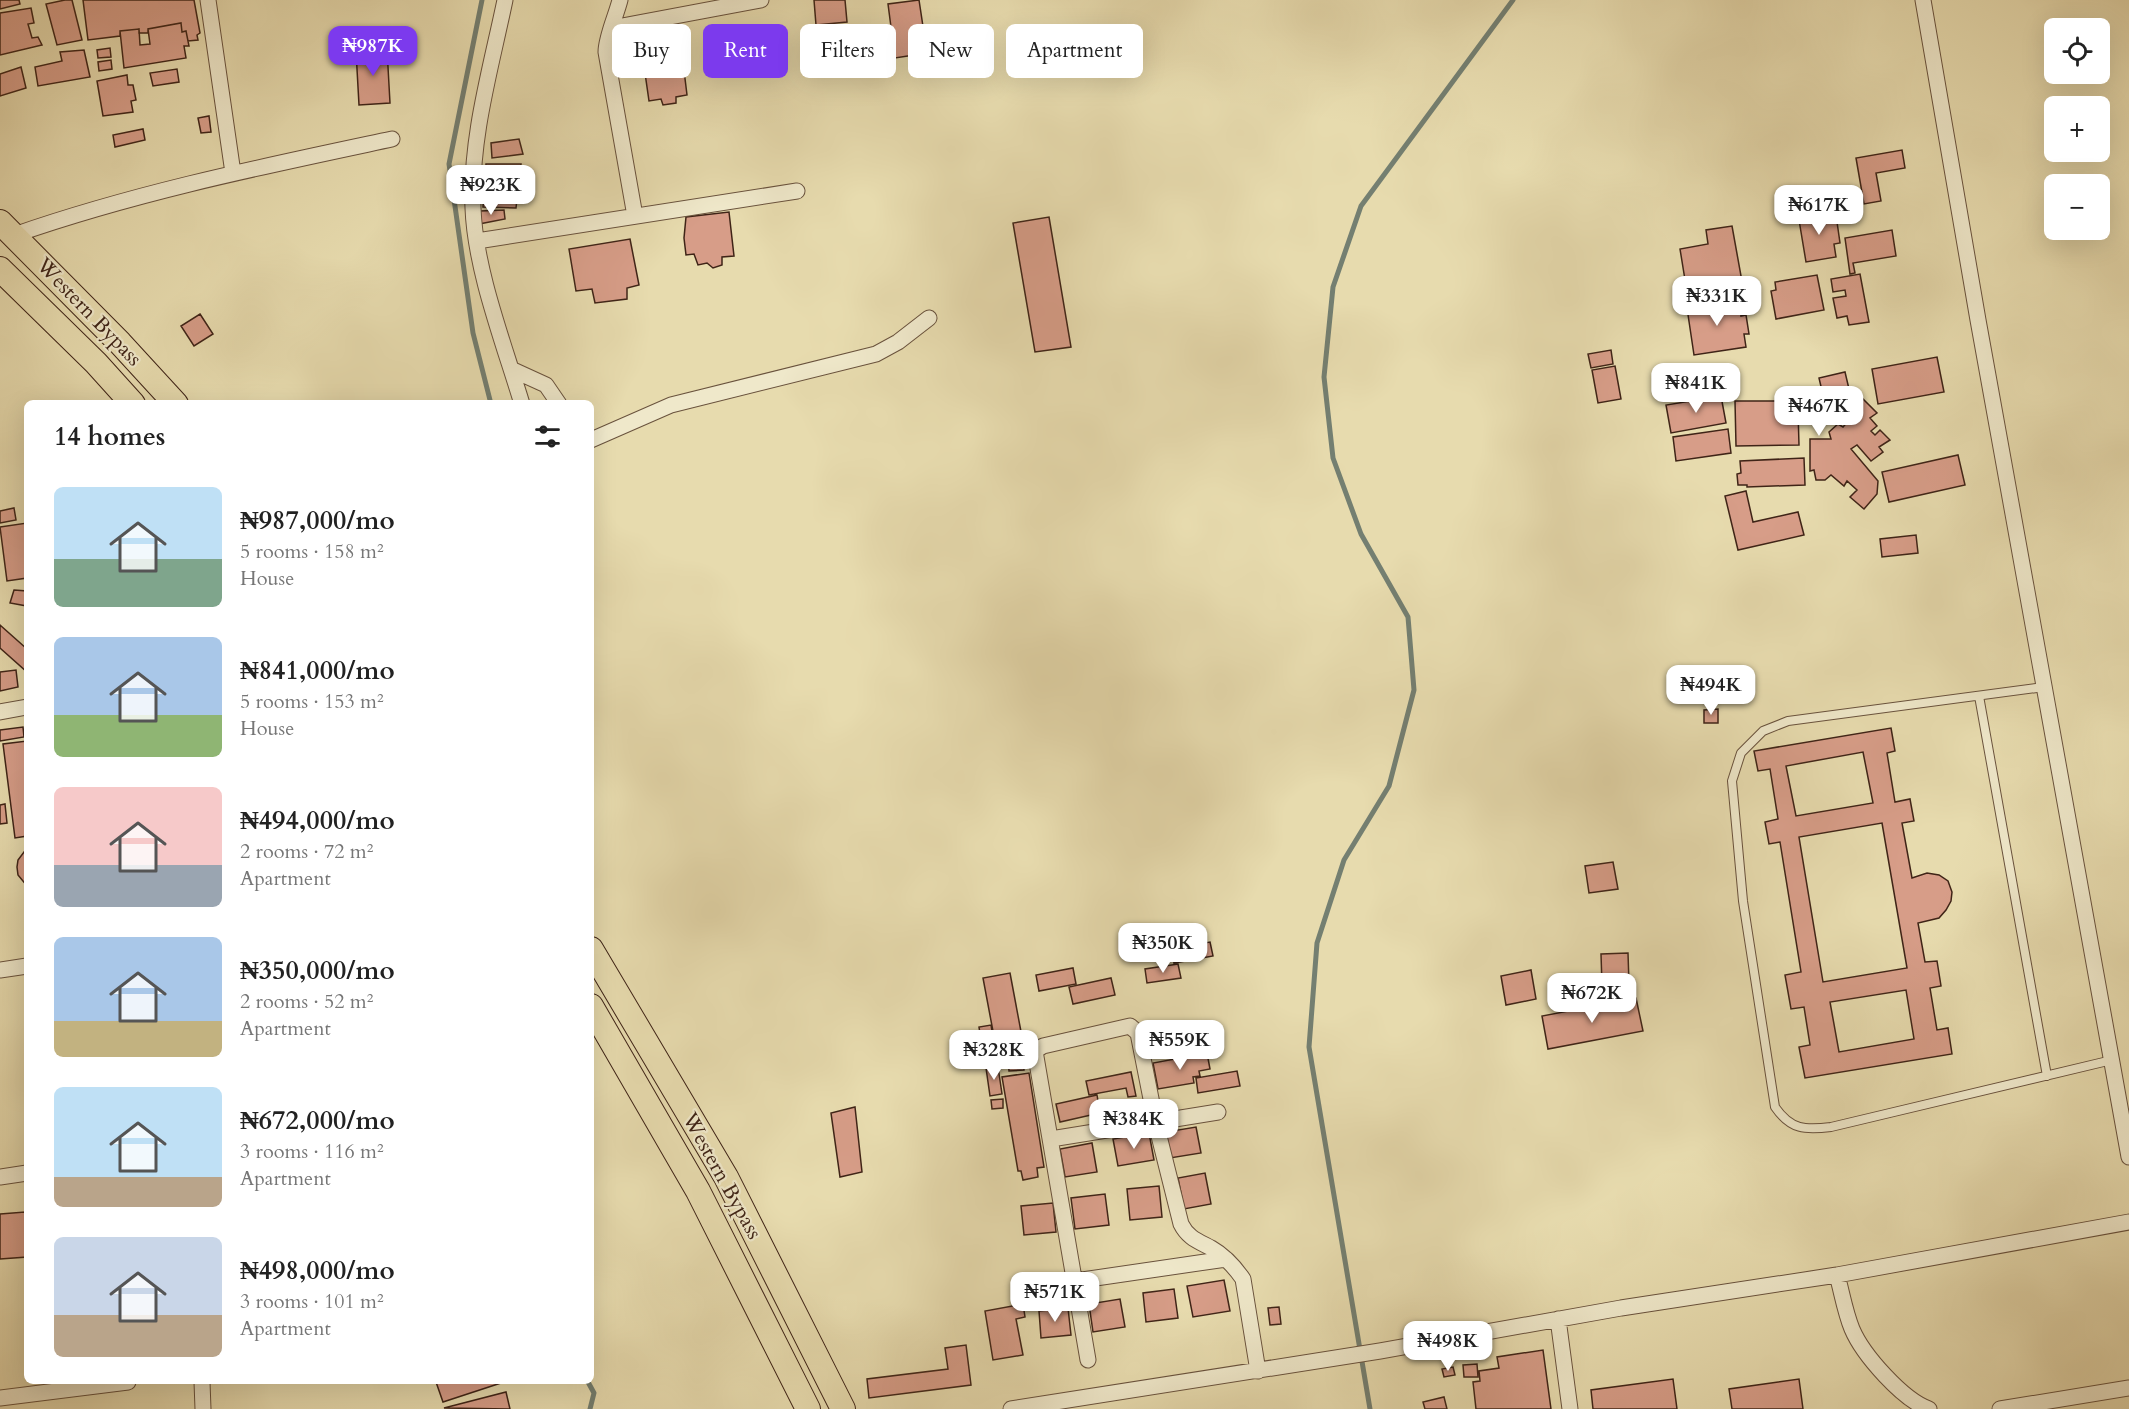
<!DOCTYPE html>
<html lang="en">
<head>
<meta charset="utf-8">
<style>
  :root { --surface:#fff; --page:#f2f2f2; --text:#222; --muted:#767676; --accent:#7c3aed }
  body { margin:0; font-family:Cardo,serif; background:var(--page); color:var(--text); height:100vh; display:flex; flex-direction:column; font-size:22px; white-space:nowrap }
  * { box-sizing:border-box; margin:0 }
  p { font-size:20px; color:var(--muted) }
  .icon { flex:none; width:33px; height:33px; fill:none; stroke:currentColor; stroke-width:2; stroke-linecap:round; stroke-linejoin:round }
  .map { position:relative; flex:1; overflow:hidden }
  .drawer { position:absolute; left:24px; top:400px; width:570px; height:984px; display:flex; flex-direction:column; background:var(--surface); border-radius:9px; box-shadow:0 6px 24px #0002 }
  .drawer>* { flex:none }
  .hud { position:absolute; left:612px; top:24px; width:570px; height:54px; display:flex; gap:12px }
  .buttons { position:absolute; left:2044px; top:18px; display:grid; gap:12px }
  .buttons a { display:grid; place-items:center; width:66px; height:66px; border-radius:9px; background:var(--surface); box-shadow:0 6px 24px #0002; font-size:30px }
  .price { position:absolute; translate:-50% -51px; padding:0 14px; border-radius:12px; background:#fff; color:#222; font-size:20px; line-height:39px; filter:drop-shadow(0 2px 3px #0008) }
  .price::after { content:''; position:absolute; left:50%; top:36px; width:18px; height:14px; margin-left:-9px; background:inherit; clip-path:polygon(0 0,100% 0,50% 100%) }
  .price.selected { background:var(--accent); color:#fff }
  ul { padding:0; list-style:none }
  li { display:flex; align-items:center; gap:18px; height:150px; padding:0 30px }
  li span { display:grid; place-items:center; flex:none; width:168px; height:120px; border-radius:9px; color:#555 }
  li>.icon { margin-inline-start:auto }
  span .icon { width:72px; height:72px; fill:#fffc; stroke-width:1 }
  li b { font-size:26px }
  h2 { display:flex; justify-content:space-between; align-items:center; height:72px; padding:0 30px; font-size:26px }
  .tag { padding:0 21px; border-radius:9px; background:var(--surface); box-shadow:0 6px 24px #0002; font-size:21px; line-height:54px }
  .tag.selected { background:var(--accent); color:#fff }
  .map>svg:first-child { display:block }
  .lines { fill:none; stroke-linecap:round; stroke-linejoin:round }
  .stream { stroke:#747f71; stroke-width:5 }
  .building { fill:#d79d88; stroke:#3f2417; stroke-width:1.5; fill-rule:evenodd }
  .lane-casing { stroke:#69523d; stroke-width:10 }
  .street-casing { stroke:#69523d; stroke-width:17 }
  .primary-casing { stroke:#3f2417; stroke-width:26 }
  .lane { stroke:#efe8ca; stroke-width:8 }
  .street { stroke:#efe8ca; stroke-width:15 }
  .primary { stroke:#e7dbae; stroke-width:24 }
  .labels { text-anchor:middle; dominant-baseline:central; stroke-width:4.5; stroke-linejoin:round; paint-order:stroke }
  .street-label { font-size:21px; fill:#3f2417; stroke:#efe8ca }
</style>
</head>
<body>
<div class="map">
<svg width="2129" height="1409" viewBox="0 0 2129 1409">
  <rect width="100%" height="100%" fill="#e7dbae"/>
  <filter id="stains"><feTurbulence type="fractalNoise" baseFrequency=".00333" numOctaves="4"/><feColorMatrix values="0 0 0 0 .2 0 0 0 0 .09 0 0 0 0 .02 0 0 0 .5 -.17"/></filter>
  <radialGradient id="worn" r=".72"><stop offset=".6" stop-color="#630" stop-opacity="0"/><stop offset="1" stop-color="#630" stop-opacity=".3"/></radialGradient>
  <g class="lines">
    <path class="stream" d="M 482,0 L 449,164 L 473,333 L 491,404
      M 588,1382 L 594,1393 L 590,1409
      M 1370,1409 L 1309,1047 L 1317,943 L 1344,860 L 1389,786 L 1414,690 L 1408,617 L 1361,534 L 1333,458 L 1324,377 L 1333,287 L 1361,206 L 1513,0"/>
  </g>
  <path class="building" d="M 0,0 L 19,0 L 20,4 L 0,9 Z
    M 65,0 L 72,0 L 82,40 L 57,45 L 46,4 Z
    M 83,0 L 194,0 L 200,33 L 197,35 L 198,40 L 188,41 L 186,31 L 182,32 L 181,23 L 148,29 L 148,33 L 139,33 L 139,29 L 120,31 L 120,36 L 88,40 Z
    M 814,0 L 845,0 L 847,22 L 816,25 Z
    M 919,0 L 927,53 L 895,58 L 888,4 Z
    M 31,8 L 34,23 L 28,24 L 32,38 L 38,37 L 42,45 L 0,55 L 0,13 Z
    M 181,23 L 182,32 L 186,31 L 189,46 L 184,46 L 186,58 L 124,68 L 120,31 L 139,29 L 140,45 L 150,44 L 148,29 Z
    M 625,38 L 628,51 L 615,52 L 611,40 Z
    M 681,46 L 687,95 L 676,97 L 676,103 L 663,105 L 661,99 L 649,101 L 644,66 L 646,59 L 650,58 L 649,52 Z
    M 110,48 L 111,57 L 98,58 L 97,50 Z
    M 387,49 L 390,103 L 359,105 L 356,51 Z
    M 84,50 L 90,77 L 38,86 L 35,67 L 62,61 L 60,52 Z
    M 835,57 L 835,68 L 821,70 L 821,58 Z
    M 111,60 L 112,69 L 99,71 L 98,62 Z
    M 21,67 L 26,88 L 0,96 L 0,74 Z
    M 177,69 L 179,82 L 153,86 L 150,73 Z
    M 127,75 L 128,85 L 133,85 L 136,100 L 131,101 L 133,112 L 103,116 L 97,81 Z
    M 209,116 L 211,132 L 201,133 L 198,118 Z
    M 143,129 L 145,140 L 115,147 L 113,135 Z
    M 519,139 L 523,154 L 492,158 L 491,143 Z
    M 1902,150 L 1905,168 L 1876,173 L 1881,201 L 1864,204 L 1856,158 Z
    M 486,164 L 521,164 L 516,208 L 483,207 Z
    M 504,210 L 505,219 L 479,224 L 480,211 Z
    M 1822,211 L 1823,217 L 1836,215 L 1840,243 L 1834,244 L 1836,257 L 1806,262 L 1798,214 Z
    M 729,212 L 734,256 L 722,257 L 722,265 L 713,268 L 707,263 L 698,265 L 694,254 L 686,255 L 684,238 L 686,217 Z
    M 1049,217 L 1071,347 L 1035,352 L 1013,223 Z
    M 1732,226 L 1743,287 L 1717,292 L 1714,281 L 1686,286 L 1680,249 L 1708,244 L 1706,230 Z
    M 1892,230 L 1896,256 L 1853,263 L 1855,273 L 1850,274 L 1845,238 Z
    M 630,239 L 639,285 L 627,288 L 627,299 L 595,303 L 592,289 L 576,291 L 569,249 Z
    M 1860,274 L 1869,322 L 1849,325 L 1847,316 L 1837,318 L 1833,298 L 1846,296 L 1845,290 L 1833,292 L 1831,279 Z
    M 1817,275 L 1824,310 L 1776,319 L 1771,291 L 1776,290 L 1775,282 Z
    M 1739,300 L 1741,316 L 1746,315 L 1749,334 L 1744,334 L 1746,347 L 1694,355 L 1687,308 Z
    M 200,314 L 213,334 L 194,346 L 181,326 Z
    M 1611,350 L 1613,364 L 1591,368 L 1588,354 Z
    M 1937,357 L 1944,392 L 1878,404 L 1872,369 Z
    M 1615,366 L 1621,399 L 1598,403 L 1592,370 Z
    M 1845,372 L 1849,389 L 1823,395 L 1819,378 Z
    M 1849,393 L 1858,394 L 1877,413 L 1870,418 L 1877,426 L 1871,431 L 1875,435 L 1880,430 L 1890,440 L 1879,447 L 1883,452 L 1871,461 L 1857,445 L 1851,449 L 1878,481 L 1877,494 L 1864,509 L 1850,497 L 1857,490 L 1847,481 L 1844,486 L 1831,475 L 1825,480 L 1816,480 L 1814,470 L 1810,471 L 1810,439 L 1831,439 L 1829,432 L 1838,424 L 1843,427 L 1850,419 L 1840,409 L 1798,410 L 1799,445 L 1736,446 L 1735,401 L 1792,401 Z
    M 1721,396 L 1726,423 L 1671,433 L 1666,405 Z
    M 1728,429 L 1731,453 L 1676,461 L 1673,437 Z
    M 1958,455 L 1965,485 L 1889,502 L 1882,472 Z
    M 1804,458 L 1805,485 L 1747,487 L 1747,485 L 1738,485 L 1737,474 L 1741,473 L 1740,461 Z
    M 1746,491 L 1753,522 L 1798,512 L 1804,535 L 1738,550 L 1725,496 Z
    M 14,508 L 16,520 L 0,523 L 0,511 Z
    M 27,523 L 27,578 L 7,581 L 0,527 Z
    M 1916,535 L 1918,553 L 1882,557 L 1880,539 Z
    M 14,590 L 27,591 L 27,606 L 10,603 Z
    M 0,625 L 27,649 L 27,672 L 0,648 Z
    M 16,670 L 18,687 L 0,691 L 0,672 Z
    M 1718,709 L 1718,723 L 1704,723 L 1704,710 Z
    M 23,727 L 24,737 L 0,741 L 0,730 Z
    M 1891,728 L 1895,751 L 1887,753 L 1895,802 L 1910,799 L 1914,821 L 1902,823 L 1912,878 L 1927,873 L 1939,875 L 1948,881 L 1952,892 L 1951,901 L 1946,910 L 1939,918 L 1918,923 L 1925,962 L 1937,961 L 1941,986 L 1930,988 L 1937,1030 L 1948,1028 L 1952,1054 L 1805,1078 L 1799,1047 L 1810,1045 L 1804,1007 L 1791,1009 L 1785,975 L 1801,972 L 1780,842 L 1769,844 L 1765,822 L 1778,819 L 1770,769 L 1758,771 L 1754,751 ZM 1863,752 L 1873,803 L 1796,816 L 1786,766 ZM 1882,823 L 1907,968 L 1823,982 L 1799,837 ZM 1906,990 L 1914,1039 L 1839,1052 L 1830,1002 Z
    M 27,741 L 27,836 L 15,838 L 3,744 Z
    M 5,804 L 7,823 L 0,824 L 0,805 Z
    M 27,848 L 27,886 L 18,875 L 17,867 L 18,860 Z
    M 1613,862 L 1618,889 L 1589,893 L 1585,866 Z
    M 1210,942 L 1213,956 L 1174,963 L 1172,949 Z
    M 1628,953 L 1629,984 L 1602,985 L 1601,954 Z
    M 1178,964 L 1181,978 L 1147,983 L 1145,969 Z
    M 1073,968 L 1076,984 L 1039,991 L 1036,975 Z
    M 1531,970 L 1536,999 L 1506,1005 L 1501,976 Z
    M 1010,973 L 1022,1037 L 995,1042 L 983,978 Z
    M 1111,978 L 1115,995 L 1073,1004 L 1069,987 Z
    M 1636,998 L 1643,1031 L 1548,1049 L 1542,1016 Z
    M 991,1025 L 997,1062 L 985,1064 L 979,1027 Z
    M 1194,1033 L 1196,1041 L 1181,1045 L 1179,1037 Z
    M 1207,1053 L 1210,1069 L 1199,1071 L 1200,1076 L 1193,1077 L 1194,1083 L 1158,1089 L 1153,1063 Z
    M 1023,1057 L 1024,1070 L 1009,1071 L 1008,1058 Z
    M 998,1067 L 1002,1094 L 990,1096 L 986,1068 Z
    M 1237,1071 L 1240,1086 L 1198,1093 L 1196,1078 Z
    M 1131,1072 L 1136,1096 L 1128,1097 L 1126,1088 L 1089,1095 L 1086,1081 Z
    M 1029,1073 L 1044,1167 L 1037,1168 L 1038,1177 L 1023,1180 L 1021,1171 L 1018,1171 L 1002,1077 Z
    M 1097,1095 L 1100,1113 L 1060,1122 L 1056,1104 Z
    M 1003,1099 L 1003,1108 L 992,1109 L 991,1100 Z
    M 855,1107 L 862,1172 L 840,1177 L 831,1113 Z
    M 1196,1127 L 1201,1153 L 1170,1158 L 1166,1132 Z
    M 1149,1133 L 1154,1160 L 1118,1166 L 1113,1139 Z
    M 1092,1143 L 1097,1172 L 1065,1177 L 1060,1149 Z
    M 1205,1173 L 1211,1204 L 1184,1209 L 1178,1178 Z
    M 1159,1186 L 1162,1217 L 1130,1220 L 1127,1189 Z
    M 1105,1194 L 1109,1225 L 1075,1229 L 1071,1198 Z
    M 1053,1203 L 1056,1232 L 1024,1235 L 1021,1206 Z
    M 25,1212 L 27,1257 L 0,1259 L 0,1214 Z
    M 1224,1280 L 1230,1311 L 1193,1317 L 1187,1286 Z
    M 1174,1289 L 1178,1318 L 1146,1322 L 1143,1293 Z
    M 1120,1299 L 1125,1327 L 1093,1332 L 1089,1304 Z
    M 1023,1304 L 1025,1317 L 1016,1319 L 1023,1355 L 993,1360 L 985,1311 Z
    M 1279,1307 L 1281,1324 L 1270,1325 L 1268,1308 Z
    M 1068,1308 L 1071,1335 L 1041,1338 L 1039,1311 Z
    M 966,1345 L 971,1385 L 869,1398 L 867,1379 L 948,1369 L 945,1348 Z
    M 1543,1350 L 1551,1409 L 1476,1409 L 1473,1382 L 1480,1381 L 1479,1371 L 1499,1368 L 1497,1357 Z
    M 1477,1364 L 1478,1377 L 1464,1377 L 1463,1365 Z
    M 1453,1367 L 1455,1375 L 1444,1377 L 1442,1369 Z
    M 1673,1379 L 1677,1409 L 1593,1409 L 1591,1390 Z
    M 1799,1379 L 1803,1409 L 1732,1409 L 1729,1389 Z
    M 436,1382 L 504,1382 L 443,1402 Z
    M 506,1392 L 510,1409 L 444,1408 Z
    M 1444,1397 L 1447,1409 L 1425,1409 L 1423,1402 Z"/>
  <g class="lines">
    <g class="lane-casing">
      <path id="lane" d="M 2044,687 L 1788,721 L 1763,731 L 1741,753 L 1732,781 L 1743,901 L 1775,1107 C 1791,1130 1805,1130 1831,1127 L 2112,1060
        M 1979,696 L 2047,1076"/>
    </g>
    <g class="street-casing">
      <path id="street" d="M 208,0 L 233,173
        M 505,0 C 491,68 470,138 473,208 C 475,269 504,344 522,404
        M 620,0 C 616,16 606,37 606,52 L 635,216
        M 1923,0 L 1978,320 L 2129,1157
        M 611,32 L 622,26 L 761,0
        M 14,235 C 137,192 265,166 392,139
        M 477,241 L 797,191
        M 511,369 L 546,385 L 559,404
        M 591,440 L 671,405 L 876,354 L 898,342 L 929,318
        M 0,712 L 27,707
        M 0,970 L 27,966
        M 1051,1139 L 1218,1112
        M 0,1177 L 27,1173
        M 1837,1275 C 1842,1293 1845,1312 1852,1329 C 1863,1355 1903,1400 1929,1409
        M 1075,1281 L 1226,1259
        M 1558,1319 L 1570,1409
        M 1088,1360 L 1035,1051 L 1043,1046 L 1130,1026 L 1138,1033 L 1156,1124 L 1181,1224 C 1188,1238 1198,1241 1211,1248 C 1225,1256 1234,1266 1243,1279 L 1258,1371
        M 202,1382 L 203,1409
        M 0,1398 L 128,1382
        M 1011,1409 L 1380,1351 L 1621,1308 L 1837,1275 L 2129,1222
        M 2000,1409 L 2129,1388"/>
    </g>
    <g class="primary-casing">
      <path id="primary" d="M 0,222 L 120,343 L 176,404
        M 0,269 L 96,363 L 133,404
        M 591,949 L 726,1177 L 843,1409
        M 591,1006 L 698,1191 L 808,1409"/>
    </g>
    <use href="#lane" class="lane"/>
    <use href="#street" class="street"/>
    <use href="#primary" class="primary"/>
  </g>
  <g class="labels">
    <g class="street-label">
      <text transform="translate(89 312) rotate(46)">Western Bypass</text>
      <text transform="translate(722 1176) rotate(61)">Western Bypass</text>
    </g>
  </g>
  <rect width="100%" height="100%" filter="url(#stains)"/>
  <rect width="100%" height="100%" fill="url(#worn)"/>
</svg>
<div class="buttons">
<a><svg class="icon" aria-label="locate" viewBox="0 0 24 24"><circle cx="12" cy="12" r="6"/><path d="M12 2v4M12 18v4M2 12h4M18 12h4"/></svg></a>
<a>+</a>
<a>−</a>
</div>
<b class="price selected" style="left:373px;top:77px">₦987K</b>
<b class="price" style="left:491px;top:216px">₦923K</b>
<b class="price" style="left:1819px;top:236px">₦617K</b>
<b class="price" style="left:1717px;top:327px">₦331K</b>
<b class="price" style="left:1696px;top:414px">₦841K</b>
<b class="price" style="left:1819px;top:437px">₦467K</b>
<b class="price" style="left:1711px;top:716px">₦494K</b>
<b class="price" style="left:1163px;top:974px">₦350K</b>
<b class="price" style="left:1592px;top:1024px">₦672K</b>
<b class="price" style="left:1180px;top:1071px">₦559K</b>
<b class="price" style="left:994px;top:1081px">₦328K</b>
<b class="price" style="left:1134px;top:1150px">₦384K</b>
<b class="price" style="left:1055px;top:1323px">₦571K</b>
<b class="price" style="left:1448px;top:1372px">₦498K</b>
<div class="hud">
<a class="tag">Buy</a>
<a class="tag selected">Rent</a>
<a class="tag">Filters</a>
<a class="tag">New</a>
<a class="tag">Apartment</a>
</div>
<section class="drawer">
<h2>14 homes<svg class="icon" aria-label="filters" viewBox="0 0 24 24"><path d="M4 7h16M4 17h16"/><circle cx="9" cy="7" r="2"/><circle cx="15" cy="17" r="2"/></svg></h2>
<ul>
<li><span style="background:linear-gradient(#bfe0f5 60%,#7fa58c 0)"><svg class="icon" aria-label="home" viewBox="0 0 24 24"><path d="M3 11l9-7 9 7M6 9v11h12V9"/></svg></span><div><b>₦987,000/mo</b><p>5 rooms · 158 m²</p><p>House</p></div></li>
<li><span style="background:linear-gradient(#a9c7e8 65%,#8fb573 0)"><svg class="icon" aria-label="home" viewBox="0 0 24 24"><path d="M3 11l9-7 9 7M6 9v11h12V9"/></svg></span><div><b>₦841,000/mo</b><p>5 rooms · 153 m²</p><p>House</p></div></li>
<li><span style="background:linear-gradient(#f6c9c9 65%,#9aa5b1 0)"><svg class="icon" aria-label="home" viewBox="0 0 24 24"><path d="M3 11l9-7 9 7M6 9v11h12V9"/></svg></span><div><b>₦494,000/mo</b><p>2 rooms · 72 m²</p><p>Apartment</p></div></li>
<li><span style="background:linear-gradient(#a9c7e8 70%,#c2b280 0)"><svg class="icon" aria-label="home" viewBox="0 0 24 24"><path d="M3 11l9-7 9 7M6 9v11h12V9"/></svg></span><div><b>₦350,000/mo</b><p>2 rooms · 52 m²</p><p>Apartment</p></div></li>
<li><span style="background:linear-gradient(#bfe0f5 75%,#b9a48a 0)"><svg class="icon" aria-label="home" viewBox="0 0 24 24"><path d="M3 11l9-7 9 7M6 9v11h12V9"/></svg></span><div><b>₦672,000/mo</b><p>3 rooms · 116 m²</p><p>Apartment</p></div></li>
<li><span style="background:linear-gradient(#c9d6e8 65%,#b9a48a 0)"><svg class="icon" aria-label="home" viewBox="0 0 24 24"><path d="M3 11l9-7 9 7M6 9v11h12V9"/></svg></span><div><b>₦498,000/mo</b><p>3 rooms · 101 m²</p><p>Apartment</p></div></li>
</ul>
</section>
</div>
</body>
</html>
